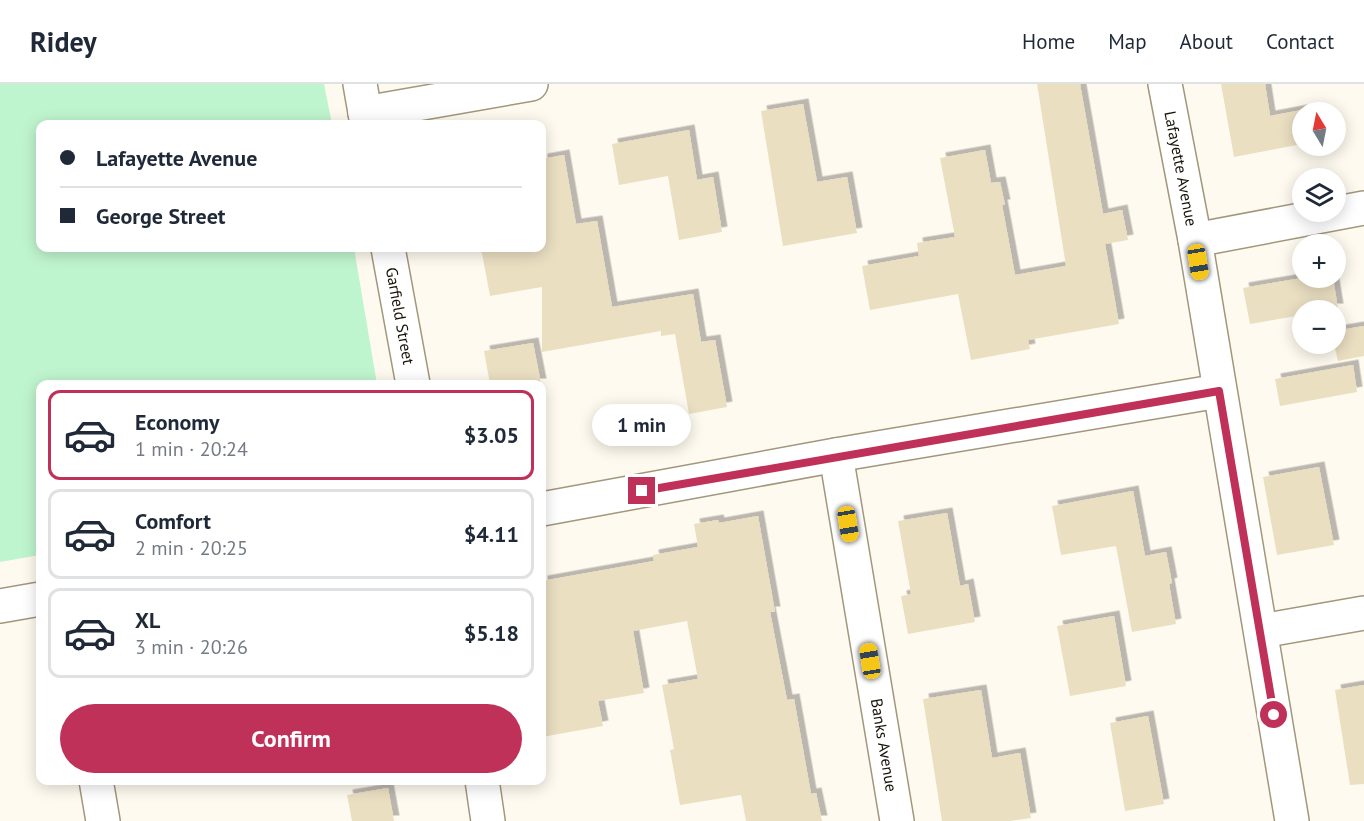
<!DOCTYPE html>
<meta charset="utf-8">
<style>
body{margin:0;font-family:"PT Sans",sans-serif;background:#f6f6f7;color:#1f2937;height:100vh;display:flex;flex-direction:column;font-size:22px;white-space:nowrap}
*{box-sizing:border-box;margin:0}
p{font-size:20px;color:#747a83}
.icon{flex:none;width:33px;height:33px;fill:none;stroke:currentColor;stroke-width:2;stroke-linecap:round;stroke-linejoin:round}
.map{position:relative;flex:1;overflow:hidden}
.drawer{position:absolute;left:36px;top:296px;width:510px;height:405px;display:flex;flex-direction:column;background:#fff;border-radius:12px;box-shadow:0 3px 15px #0003}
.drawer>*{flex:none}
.banner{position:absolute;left:36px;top:36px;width:510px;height:132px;border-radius:12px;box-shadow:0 3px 15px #0003;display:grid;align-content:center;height:132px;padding:0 24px;background:#fff}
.needle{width:39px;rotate:350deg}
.buttons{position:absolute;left:1292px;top:18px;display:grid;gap:12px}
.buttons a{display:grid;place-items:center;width:54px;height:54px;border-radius:50%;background:#fff;box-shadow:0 3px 15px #0003;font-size:30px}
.end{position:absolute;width:27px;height:27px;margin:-14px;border:8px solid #c0315a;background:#fff;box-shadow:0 0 0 3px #fff}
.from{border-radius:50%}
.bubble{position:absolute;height:42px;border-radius:21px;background:#fff;box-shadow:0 3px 15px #0003;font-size:20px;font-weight:800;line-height:42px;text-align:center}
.car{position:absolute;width:18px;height:36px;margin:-18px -9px;border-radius:8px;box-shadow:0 0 4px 2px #0007;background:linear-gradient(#f5c518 24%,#345 0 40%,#f5c518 0 76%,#345 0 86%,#f5c518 0)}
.banner b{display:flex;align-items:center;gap:21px;height:57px;font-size:22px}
.banner b+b{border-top:2px solid #e0e1e3}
.banner i{width:15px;height:15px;background:#1f2937}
ul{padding:10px 0 0;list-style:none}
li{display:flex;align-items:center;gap:18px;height:90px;margin:0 12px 9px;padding:0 12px;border:3px solid #e0e1e3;border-radius:12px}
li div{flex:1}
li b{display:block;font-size:22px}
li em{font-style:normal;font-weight:800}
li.active{border-color:#c0315a}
li>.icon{width:54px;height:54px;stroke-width:1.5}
.cta{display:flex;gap:12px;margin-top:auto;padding:12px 24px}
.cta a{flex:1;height:69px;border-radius:36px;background:#c0315a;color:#fff;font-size:24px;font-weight:800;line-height:69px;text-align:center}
header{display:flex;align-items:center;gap:36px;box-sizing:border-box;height:84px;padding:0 30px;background:#fff;border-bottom:2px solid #e0e1e3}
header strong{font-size:28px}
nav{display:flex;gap:33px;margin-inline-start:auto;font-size:21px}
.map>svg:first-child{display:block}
.green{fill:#bff5ce}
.building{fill:#ebdfc2;filter:url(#shadow)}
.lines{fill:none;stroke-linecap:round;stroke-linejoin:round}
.street-casing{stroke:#a2977c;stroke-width:36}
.secondary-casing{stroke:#a2977c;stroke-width:36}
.street{stroke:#fff;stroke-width:33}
.secondary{stroke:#fff;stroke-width:33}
.route{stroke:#c0315a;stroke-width:8}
.labels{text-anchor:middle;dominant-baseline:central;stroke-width:5;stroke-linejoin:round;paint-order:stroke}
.street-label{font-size:16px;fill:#171309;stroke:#fff}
</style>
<header>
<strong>Ridey</strong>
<nav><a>Home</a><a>Map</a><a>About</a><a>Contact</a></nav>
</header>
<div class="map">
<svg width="1364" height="737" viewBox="0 0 1364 737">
<defs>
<filter id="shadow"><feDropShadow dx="5.5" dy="-5.5" stdDeviation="0" flood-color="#0004"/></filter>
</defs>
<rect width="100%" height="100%" fill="#fffaef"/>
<path class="green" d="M 0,0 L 324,0 L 332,40 L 40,40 L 40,164 L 354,164 L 377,300 L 40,300 L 40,471 L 0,478 Z"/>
<g class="building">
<path d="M 1037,0 L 1080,0 L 1103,130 L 1122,126 L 1128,156 L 1105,160 L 1119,240 L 1028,256 L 1030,265 L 971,276 L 958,210 L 870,226 L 862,182 L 919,172 L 917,159 L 955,153 L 940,74 L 985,66 L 991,99 L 1000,98 L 1005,121 L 1002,121 L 1015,191 L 1066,182 Z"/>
<path d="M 1221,0 L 1265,0 L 1270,32 L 1302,26 L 1302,60 L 1234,73 Z"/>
<path d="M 803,20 L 817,98 L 847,93 L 857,149 L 783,162 L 761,27 Z"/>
<path d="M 689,46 L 697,96 L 713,93 L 722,148 L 679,156 L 668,92 L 619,101 L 612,60 Z"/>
<path d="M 564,71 L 576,140 L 597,137 L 612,223 L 693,210 L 701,258 L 715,256 L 727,323 L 689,330 L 675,250 L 661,252 L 661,247 L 542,268 L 542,203 L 490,212 L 481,164 L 542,164 L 542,75 Z"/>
<path d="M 1302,194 L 1333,194 L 1338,225 L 1302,226 L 1302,231 L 1250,240 L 1243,204 Z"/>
<path d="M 1364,242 L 1364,272 L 1338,277 L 1334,260 L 1335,247 Z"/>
<path d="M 533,259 L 541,300 L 490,300 L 484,267 Z"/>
<path d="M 1353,281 L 1357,308 L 1280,322 L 1275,295 Z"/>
<path d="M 1319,383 L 1334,461 L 1277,471 L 1263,393 Z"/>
<path d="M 1133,407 L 1145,472 L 1166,468 L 1172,499 L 1169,500 L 1176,540 L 1132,548 L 1116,462 L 1061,471 L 1052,422 Z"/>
<path d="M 947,429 L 960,502 L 968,500 L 975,538 L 908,550 L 901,512 L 911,510 L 898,437 Z"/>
<path d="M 758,432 L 775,528 L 770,528 L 787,616 L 794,615 L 811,710 L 816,709 L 822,737 L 746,737 L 741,711 L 680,721 L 670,666 L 674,665 L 662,601 L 698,595 L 687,537 L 633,547 L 644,609 L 598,617 L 603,642 L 542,653 L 542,497 L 654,477 L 653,471 L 698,463 L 694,440 L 718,436 L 719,439 Z"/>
<path d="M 1114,532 L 1126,602 L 1070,612 L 1057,542 Z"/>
<path d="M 1364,601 L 1364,700 L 1350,701 L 1335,606 Z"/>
<path d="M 981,606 L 992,674 L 1020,669 L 1031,734 L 1010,737 L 942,737 L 923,615 Z"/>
<path d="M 1148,632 L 1164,720 L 1125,727 L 1110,639 Z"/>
<path d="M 388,704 L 394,737 L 352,737 L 347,711 Z"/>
</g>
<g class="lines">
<defs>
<g id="street">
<path d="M 360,0 L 367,40"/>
<path d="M 365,29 L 531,0"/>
<path d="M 1195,156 L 1364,124"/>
<path id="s1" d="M 388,164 L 413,300"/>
<path id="s2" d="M 836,371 L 897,737"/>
<path d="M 542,425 L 836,371 L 1219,307"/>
<path d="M 0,522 L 40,515"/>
<path d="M 1261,547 L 1364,529"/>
<path d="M 96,696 L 103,737"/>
<path d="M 482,696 L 488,737"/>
</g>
<g id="secondary">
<path id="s3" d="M 1165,0 L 1195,156 L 1292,737"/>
</g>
</defs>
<use href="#street" class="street-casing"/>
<use href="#secondary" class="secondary-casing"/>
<use href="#street" class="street"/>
<use href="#secondary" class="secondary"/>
</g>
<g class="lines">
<path class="route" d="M 642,407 L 1219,307 L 1274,631"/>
</g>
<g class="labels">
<g class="street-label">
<text stroke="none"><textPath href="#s3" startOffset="86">Lafayette Avenue</textPath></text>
<text stroke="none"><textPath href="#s1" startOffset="69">Garfield Street</textPath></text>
<text stroke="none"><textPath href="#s2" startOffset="294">Banks Avenue</textPath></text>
</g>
</g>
</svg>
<div class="buttons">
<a><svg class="needle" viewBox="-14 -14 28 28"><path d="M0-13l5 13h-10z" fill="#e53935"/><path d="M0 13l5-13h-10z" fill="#747a83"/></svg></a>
<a><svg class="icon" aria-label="layers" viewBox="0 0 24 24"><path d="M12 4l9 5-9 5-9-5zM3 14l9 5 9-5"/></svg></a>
<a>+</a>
<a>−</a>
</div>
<i class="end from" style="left:1274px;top:631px"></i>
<i class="end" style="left:642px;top:407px"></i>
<div class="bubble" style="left:592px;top:320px;width:99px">1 min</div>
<i class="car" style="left:1198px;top:178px;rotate:171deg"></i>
<i class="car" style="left:848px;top:440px;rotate:171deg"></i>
<i class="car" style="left:870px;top:577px;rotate:351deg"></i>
<div class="banner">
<b><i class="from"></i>Lafayette Avenue</b>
<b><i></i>George Street</b>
</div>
<section class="drawer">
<ul>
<li class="active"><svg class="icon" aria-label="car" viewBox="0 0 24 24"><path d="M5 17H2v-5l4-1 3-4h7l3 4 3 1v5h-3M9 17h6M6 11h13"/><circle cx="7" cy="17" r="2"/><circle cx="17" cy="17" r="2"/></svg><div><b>Economy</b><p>1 min · 20:24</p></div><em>$3.05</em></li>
<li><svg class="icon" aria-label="car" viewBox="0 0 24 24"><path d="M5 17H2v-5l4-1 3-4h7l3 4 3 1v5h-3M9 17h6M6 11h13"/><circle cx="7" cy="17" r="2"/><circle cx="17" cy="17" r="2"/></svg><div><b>Comfort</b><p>2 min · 20:25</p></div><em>$4.11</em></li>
<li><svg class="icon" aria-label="car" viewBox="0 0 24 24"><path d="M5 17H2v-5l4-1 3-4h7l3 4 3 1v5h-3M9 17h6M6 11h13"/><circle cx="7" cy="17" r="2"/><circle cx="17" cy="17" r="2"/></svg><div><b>XL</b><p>3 min · 20:26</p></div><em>$5.18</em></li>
</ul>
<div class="cta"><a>Confirm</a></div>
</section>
</div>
